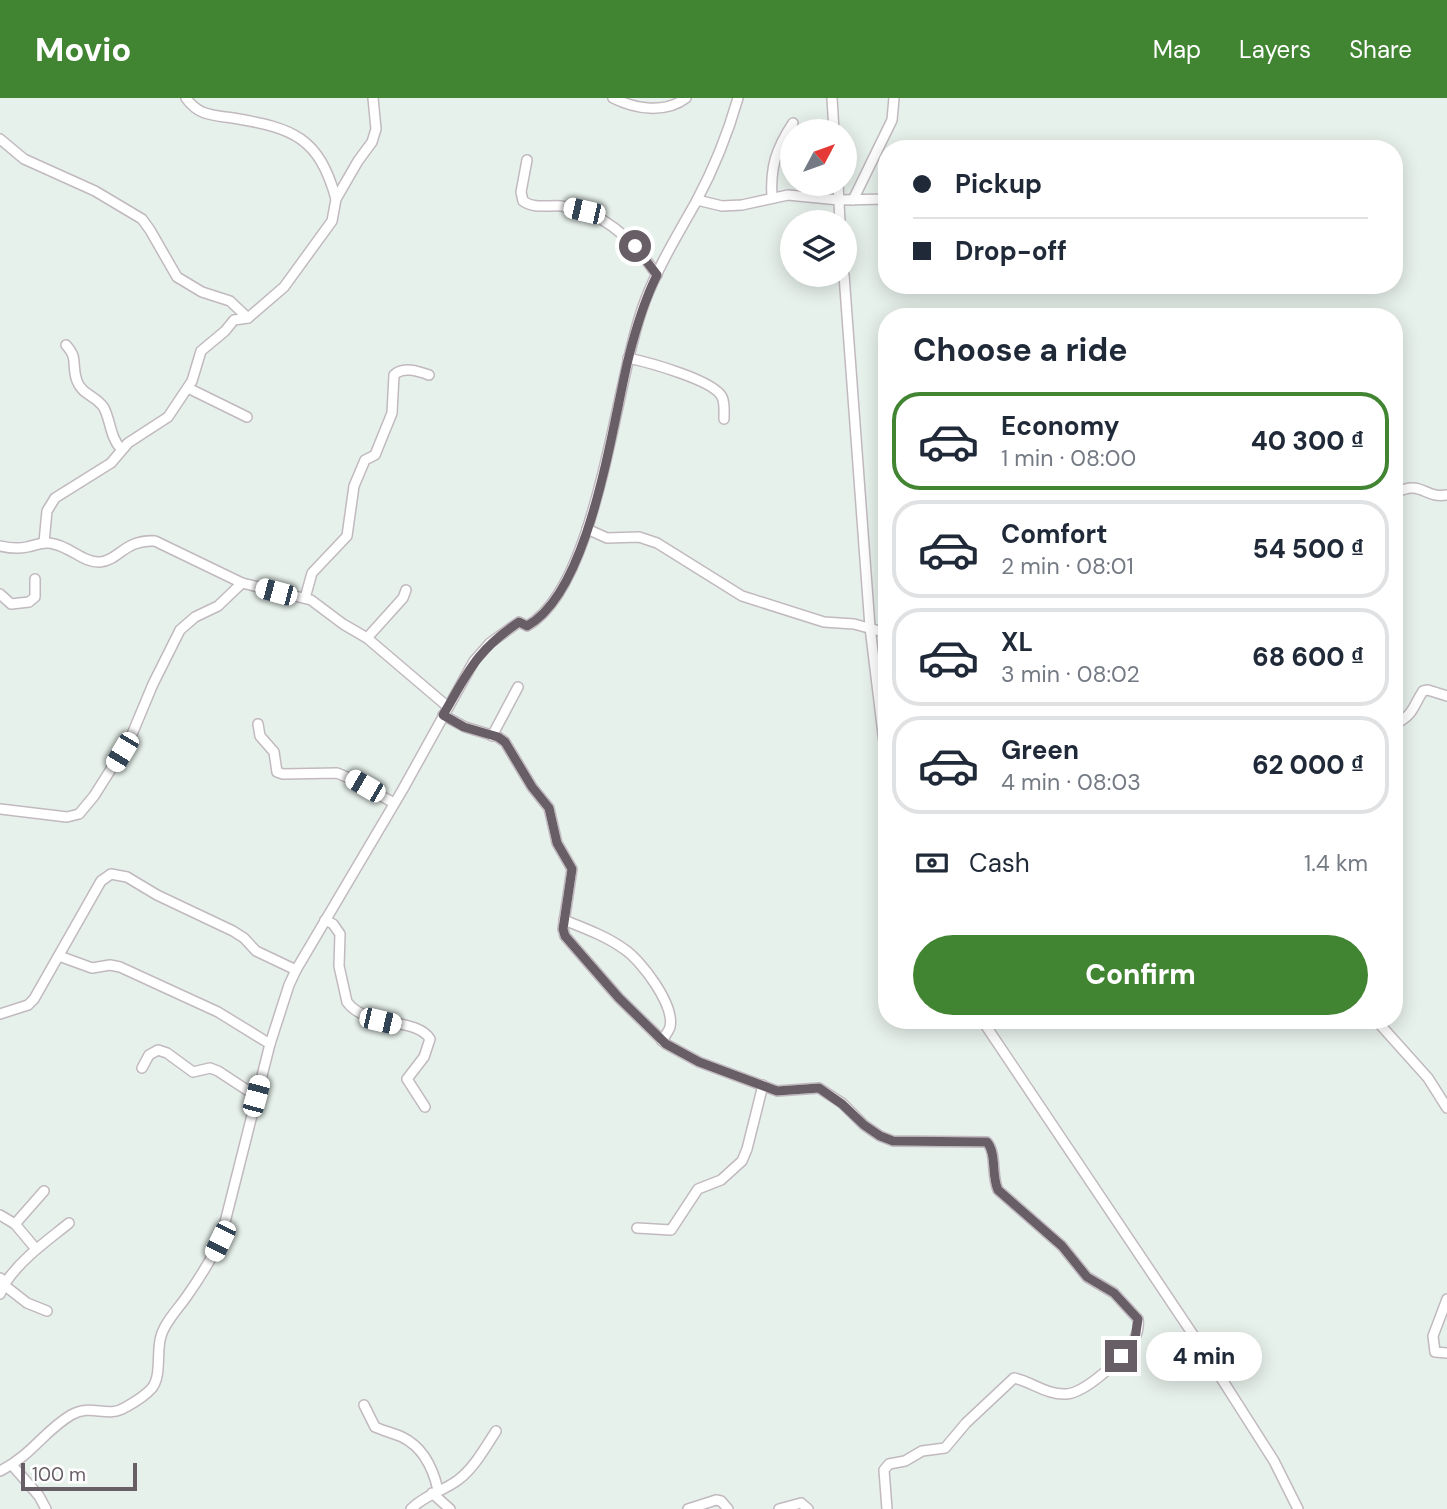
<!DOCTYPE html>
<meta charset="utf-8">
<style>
body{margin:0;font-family:"DM Sans",sans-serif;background:#f6f6f7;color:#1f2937;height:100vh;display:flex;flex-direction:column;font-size:26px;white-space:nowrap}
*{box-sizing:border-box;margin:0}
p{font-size:23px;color:#747a83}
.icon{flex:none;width:38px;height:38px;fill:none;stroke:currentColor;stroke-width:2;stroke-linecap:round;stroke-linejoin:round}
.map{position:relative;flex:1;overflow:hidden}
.panel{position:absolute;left:878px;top:210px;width:525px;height:721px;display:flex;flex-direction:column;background:#fff;border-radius:28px;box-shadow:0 4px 18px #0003}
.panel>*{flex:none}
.hud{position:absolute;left:878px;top:42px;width:525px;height:154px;border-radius:28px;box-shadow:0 4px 18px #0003;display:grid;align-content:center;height:154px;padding:0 35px;background:#fff}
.needle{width:46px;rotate:49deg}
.fabs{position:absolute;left:780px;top:21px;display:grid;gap:14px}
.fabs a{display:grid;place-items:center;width:77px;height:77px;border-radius:50%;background:#fff;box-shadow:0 4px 18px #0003;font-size:35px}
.scale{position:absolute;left:21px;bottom:18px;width:116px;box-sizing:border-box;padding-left:7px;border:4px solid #685e66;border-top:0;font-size:19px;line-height:24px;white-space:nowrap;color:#685e66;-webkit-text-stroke:5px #fff;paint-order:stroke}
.end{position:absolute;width:32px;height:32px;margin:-16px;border:9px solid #685e66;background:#fff;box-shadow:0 0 0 4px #fff}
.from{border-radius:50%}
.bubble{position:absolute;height:49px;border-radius:24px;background:#fff;box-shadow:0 4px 18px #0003;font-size:23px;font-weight:800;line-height:49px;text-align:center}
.car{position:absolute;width:21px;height:42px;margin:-21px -10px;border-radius:9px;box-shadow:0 0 5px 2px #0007;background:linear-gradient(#fff 24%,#345 0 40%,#fff 0 76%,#345 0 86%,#fff 0)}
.hud b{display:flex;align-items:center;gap:24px;height:66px;font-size:26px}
.hud b+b{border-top:2px solid #e0e1e3}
.hud i{width:18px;height:18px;background:#1f2937}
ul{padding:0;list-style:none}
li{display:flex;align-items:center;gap:21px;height:98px;margin:0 14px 10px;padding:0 21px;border:4px solid #e0e1e3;border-radius:28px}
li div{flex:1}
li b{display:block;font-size:26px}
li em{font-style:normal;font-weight:800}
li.active{border-color:#418432}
li>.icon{width:63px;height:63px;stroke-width:1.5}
h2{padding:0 35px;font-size:32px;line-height:84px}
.pay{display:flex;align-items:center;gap:18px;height:77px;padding:0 35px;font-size:26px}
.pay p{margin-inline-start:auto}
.action{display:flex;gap:14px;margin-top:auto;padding:14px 35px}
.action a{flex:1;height:80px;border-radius:42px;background:#418432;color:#fff;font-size:28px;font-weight:800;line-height:80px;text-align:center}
header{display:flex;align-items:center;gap:42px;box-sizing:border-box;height:98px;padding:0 35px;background:#418432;color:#fff}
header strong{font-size:33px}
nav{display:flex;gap:38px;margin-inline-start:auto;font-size:24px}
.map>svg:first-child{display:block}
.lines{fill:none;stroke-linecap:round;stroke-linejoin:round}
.street-casing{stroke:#c1b9bf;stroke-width:12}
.street{stroke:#fff;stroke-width:9}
.route{stroke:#685e66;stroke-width:9}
</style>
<header>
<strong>Movio</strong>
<nav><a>Map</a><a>Layers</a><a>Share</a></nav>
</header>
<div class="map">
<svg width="1447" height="1411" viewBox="0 0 1447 1411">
<rect width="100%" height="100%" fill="#e7f1eb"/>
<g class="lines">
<defs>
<g id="street">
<path d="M 186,0 C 199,18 212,17 233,20 C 293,30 319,39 336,101"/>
<path d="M 613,0 C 635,11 665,16 686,0"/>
<path d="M 832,0 L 834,33"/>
<path d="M 0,41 L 24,61 L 95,93 L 142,121 L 150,132 L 177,179 L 202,194 L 230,203 L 248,220"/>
<path d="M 527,62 L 521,94 L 523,103 C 534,111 548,107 561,108 C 603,112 634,143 657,177"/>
<path d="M 838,86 L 840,124"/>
<path d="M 772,100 C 770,69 776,51 793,25"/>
<path d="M 697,102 L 722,108 L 742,107 L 788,97 L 839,102 L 887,101"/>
<path d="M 853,102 L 892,22 L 894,0"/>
<path d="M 844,177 L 870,529 L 887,669"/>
<path d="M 66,247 C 79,261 71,267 77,283 C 82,297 97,298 104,310 C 111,324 110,339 121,351"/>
<path d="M 628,260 C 647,264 714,282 722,299 C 725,305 724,314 724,321"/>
<path d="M 188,290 L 247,319"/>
<path d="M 1395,395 C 1422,381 1424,401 1447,397"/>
<path d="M 587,431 L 607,440 L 639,439 L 657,445 L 742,498 L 824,524 L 854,526 L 887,535"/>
<path d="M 44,444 L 47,413 L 55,400 L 111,365 L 128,345 L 168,319 L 192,283 L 201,253 L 225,233 L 234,222 L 248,220 L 284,189 L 332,123 L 336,101 L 358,63 L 372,44 L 376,31 L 373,0"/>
<path d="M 0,448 C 9,450 18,451 27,449 C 37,447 44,443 54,446 C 70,449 84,465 100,464 C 118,463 125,441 155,443 L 242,485 L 311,502 L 343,526 L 367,540 L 448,609"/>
<path d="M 0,496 L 11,506 L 29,504 L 35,499 L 35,481"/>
<path d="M 305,500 L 312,475 L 347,438 L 354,388 L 365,362 L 375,357 L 392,315 L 394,277 C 403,268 418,273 429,277"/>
<path d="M 367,540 L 403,500 L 406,492"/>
<path d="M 443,617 L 465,629 L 498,639 L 505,644 L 532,689 L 549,710 L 557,745 L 572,771 L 563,831 L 565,838 L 619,900 L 666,946 L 699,964 L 777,993 L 819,990 L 842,1005 L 864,1027 L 880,1038 L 893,1043 L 987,1044 C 997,1056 991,1077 998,1092 L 1062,1148 L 1087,1179 L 1114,1195 L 1138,1221 C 1139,1228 1137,1236 1134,1242 C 1124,1259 1086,1295 1066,1296 C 1047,1297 1032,1284 1014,1280 L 966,1325 L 945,1350 L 922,1353 L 905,1363 L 889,1366 L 884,1372 L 887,1411"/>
<path d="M 258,626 L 260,638 L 274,654 L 277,674 L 283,676 L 337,675 L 349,680 L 394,705"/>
<path d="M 1395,626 C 1414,617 1413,608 1423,593 L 1428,592 L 1447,598"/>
<path d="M 492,638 L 518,589"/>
<path d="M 0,711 L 67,719 L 79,716 L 94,698 L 130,641 L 153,586 L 180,532 L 195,519 L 218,508 L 242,485"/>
<path d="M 325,822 L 333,826 L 340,836 L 339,868 L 347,904 C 366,930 417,919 430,941 L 424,959 L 407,981 L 425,1009"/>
<path d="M 564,822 C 584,830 606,838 624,851 C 641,862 675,907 670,929 C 669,933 664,939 662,943"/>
<path d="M 59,858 L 92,870 L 110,867 L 120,869 L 218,914 L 270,946"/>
<path d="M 0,916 L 28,907 L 34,901 L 101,783 L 111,776 L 127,779 L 157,797 L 233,833 L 244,840 L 256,853 L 296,872"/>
<path d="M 982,922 L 1202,1250 L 1274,1363 L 1298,1411"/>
<path d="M 1229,922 L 1265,922"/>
<path d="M 1376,922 L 1428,980 L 1447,1010"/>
<path d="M 142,970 L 149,957 L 158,952 L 167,955 L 193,974 L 210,970 L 218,973 L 256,998"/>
<path d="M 0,1117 L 15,1126 L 36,1151"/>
<path d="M 15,1126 L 44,1093"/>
<path d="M 637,1130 L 671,1132 L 698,1091 L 721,1082 L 742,1063 L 747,1051 L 763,987"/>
<path d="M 0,1180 L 6,1184 L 0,1196"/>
<path d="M 6,1184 C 22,1160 47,1143 69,1125"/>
<path d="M 4,1187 L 27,1205 L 47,1213"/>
<path d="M 1447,1201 L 1433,1238 L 1435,1254 L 1447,1255"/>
<path d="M 364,1307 L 375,1329 C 384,1333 393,1335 402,1339 C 423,1349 433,1370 438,1392"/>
<path d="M 12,1367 L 39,1398 L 46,1411"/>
<path d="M 0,1373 C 31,1358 44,1333 71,1317 C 92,1305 107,1321 126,1309 C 135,1304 145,1298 152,1290 C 162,1277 156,1254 161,1238 C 165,1224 178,1211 187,1198 C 199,1181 210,1163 220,1144 L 270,946 L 289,887 L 296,872 L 403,691 L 474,563 L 490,545 L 519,524 L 527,528 C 599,488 615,281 645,203 C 658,169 678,136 696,104 C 713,72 728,35 738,0"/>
<path d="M 432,1395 L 450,1411"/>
<path d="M 411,1411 C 426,1396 442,1394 458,1382 C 474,1370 485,1350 496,1333"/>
<path d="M 688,1411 L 716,1402 L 721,1403 L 728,1411"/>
<path d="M 779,1411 L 801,1405 L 808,1411"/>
</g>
</defs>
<use href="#street" class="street-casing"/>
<use href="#street" class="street"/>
</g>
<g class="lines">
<path class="route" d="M 635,148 L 657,177 C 644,203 636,230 629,258 C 612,326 591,493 527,528 L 519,524 C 475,554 469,573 443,617 L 464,629 L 498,639 L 505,644 L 532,689 L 549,710 L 557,745 L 572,771 L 563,831 L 565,838 L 619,900 L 666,946 L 699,964 L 777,993 L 819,990 L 842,1006 L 864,1027 L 880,1038 L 893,1043 L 987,1044 C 997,1056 991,1077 998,1092 L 1062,1148 L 1087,1179 L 1114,1195 L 1138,1221 L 1135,1241 L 1121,1258"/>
</g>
</svg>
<div class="fabs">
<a><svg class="needle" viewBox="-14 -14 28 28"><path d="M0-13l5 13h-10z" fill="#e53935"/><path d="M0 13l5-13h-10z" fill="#747a83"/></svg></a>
<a><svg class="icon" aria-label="layers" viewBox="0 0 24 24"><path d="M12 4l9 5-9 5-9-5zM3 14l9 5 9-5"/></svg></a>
</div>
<div class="scale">100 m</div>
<i class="end from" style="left:635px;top:148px"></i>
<i class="end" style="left:1121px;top:1258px"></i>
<div class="bubble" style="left:1146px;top:1234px;width:116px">4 min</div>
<i class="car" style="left:584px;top:113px;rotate:283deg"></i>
<i class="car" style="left:276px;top:494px;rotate:285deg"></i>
<i class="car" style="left:122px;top:654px;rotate:211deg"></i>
<i class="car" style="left:365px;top:688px;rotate:300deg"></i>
<i class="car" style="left:380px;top:923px;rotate:103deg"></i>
<i class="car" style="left:256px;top:998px;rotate:15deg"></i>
<i class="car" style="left:220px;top:1143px;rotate:206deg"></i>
<div class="hud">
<b><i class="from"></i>Pickup</b>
<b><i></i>Drop-off</b>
</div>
<section class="panel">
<h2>Choose a ride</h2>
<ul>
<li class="active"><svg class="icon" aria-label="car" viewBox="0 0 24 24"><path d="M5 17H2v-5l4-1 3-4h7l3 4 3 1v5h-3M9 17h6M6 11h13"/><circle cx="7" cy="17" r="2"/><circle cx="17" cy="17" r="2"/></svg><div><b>Economy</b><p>1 min · 08:00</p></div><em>40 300 ₫</em></li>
<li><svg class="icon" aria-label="car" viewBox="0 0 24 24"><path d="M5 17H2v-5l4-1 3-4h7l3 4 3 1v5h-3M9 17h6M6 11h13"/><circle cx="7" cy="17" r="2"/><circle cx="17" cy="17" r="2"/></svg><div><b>Comfort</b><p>2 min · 08:01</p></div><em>54 500 ₫</em></li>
<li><svg class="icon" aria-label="car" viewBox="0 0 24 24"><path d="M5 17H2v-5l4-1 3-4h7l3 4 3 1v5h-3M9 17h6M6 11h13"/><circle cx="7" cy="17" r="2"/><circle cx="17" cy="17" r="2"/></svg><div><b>XL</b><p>3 min · 08:02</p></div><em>68 600 ₫</em></li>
<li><svg class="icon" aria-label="car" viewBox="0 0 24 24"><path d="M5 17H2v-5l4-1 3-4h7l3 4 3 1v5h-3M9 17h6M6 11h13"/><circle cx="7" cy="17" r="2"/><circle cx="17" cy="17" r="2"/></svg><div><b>Green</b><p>4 min · 08:03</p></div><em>62 000 ₫</em></li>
</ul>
<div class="pay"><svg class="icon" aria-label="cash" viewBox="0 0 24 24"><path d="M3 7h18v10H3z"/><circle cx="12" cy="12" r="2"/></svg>Cash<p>1.4 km</p></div>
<div class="action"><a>Confirm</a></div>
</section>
</div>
